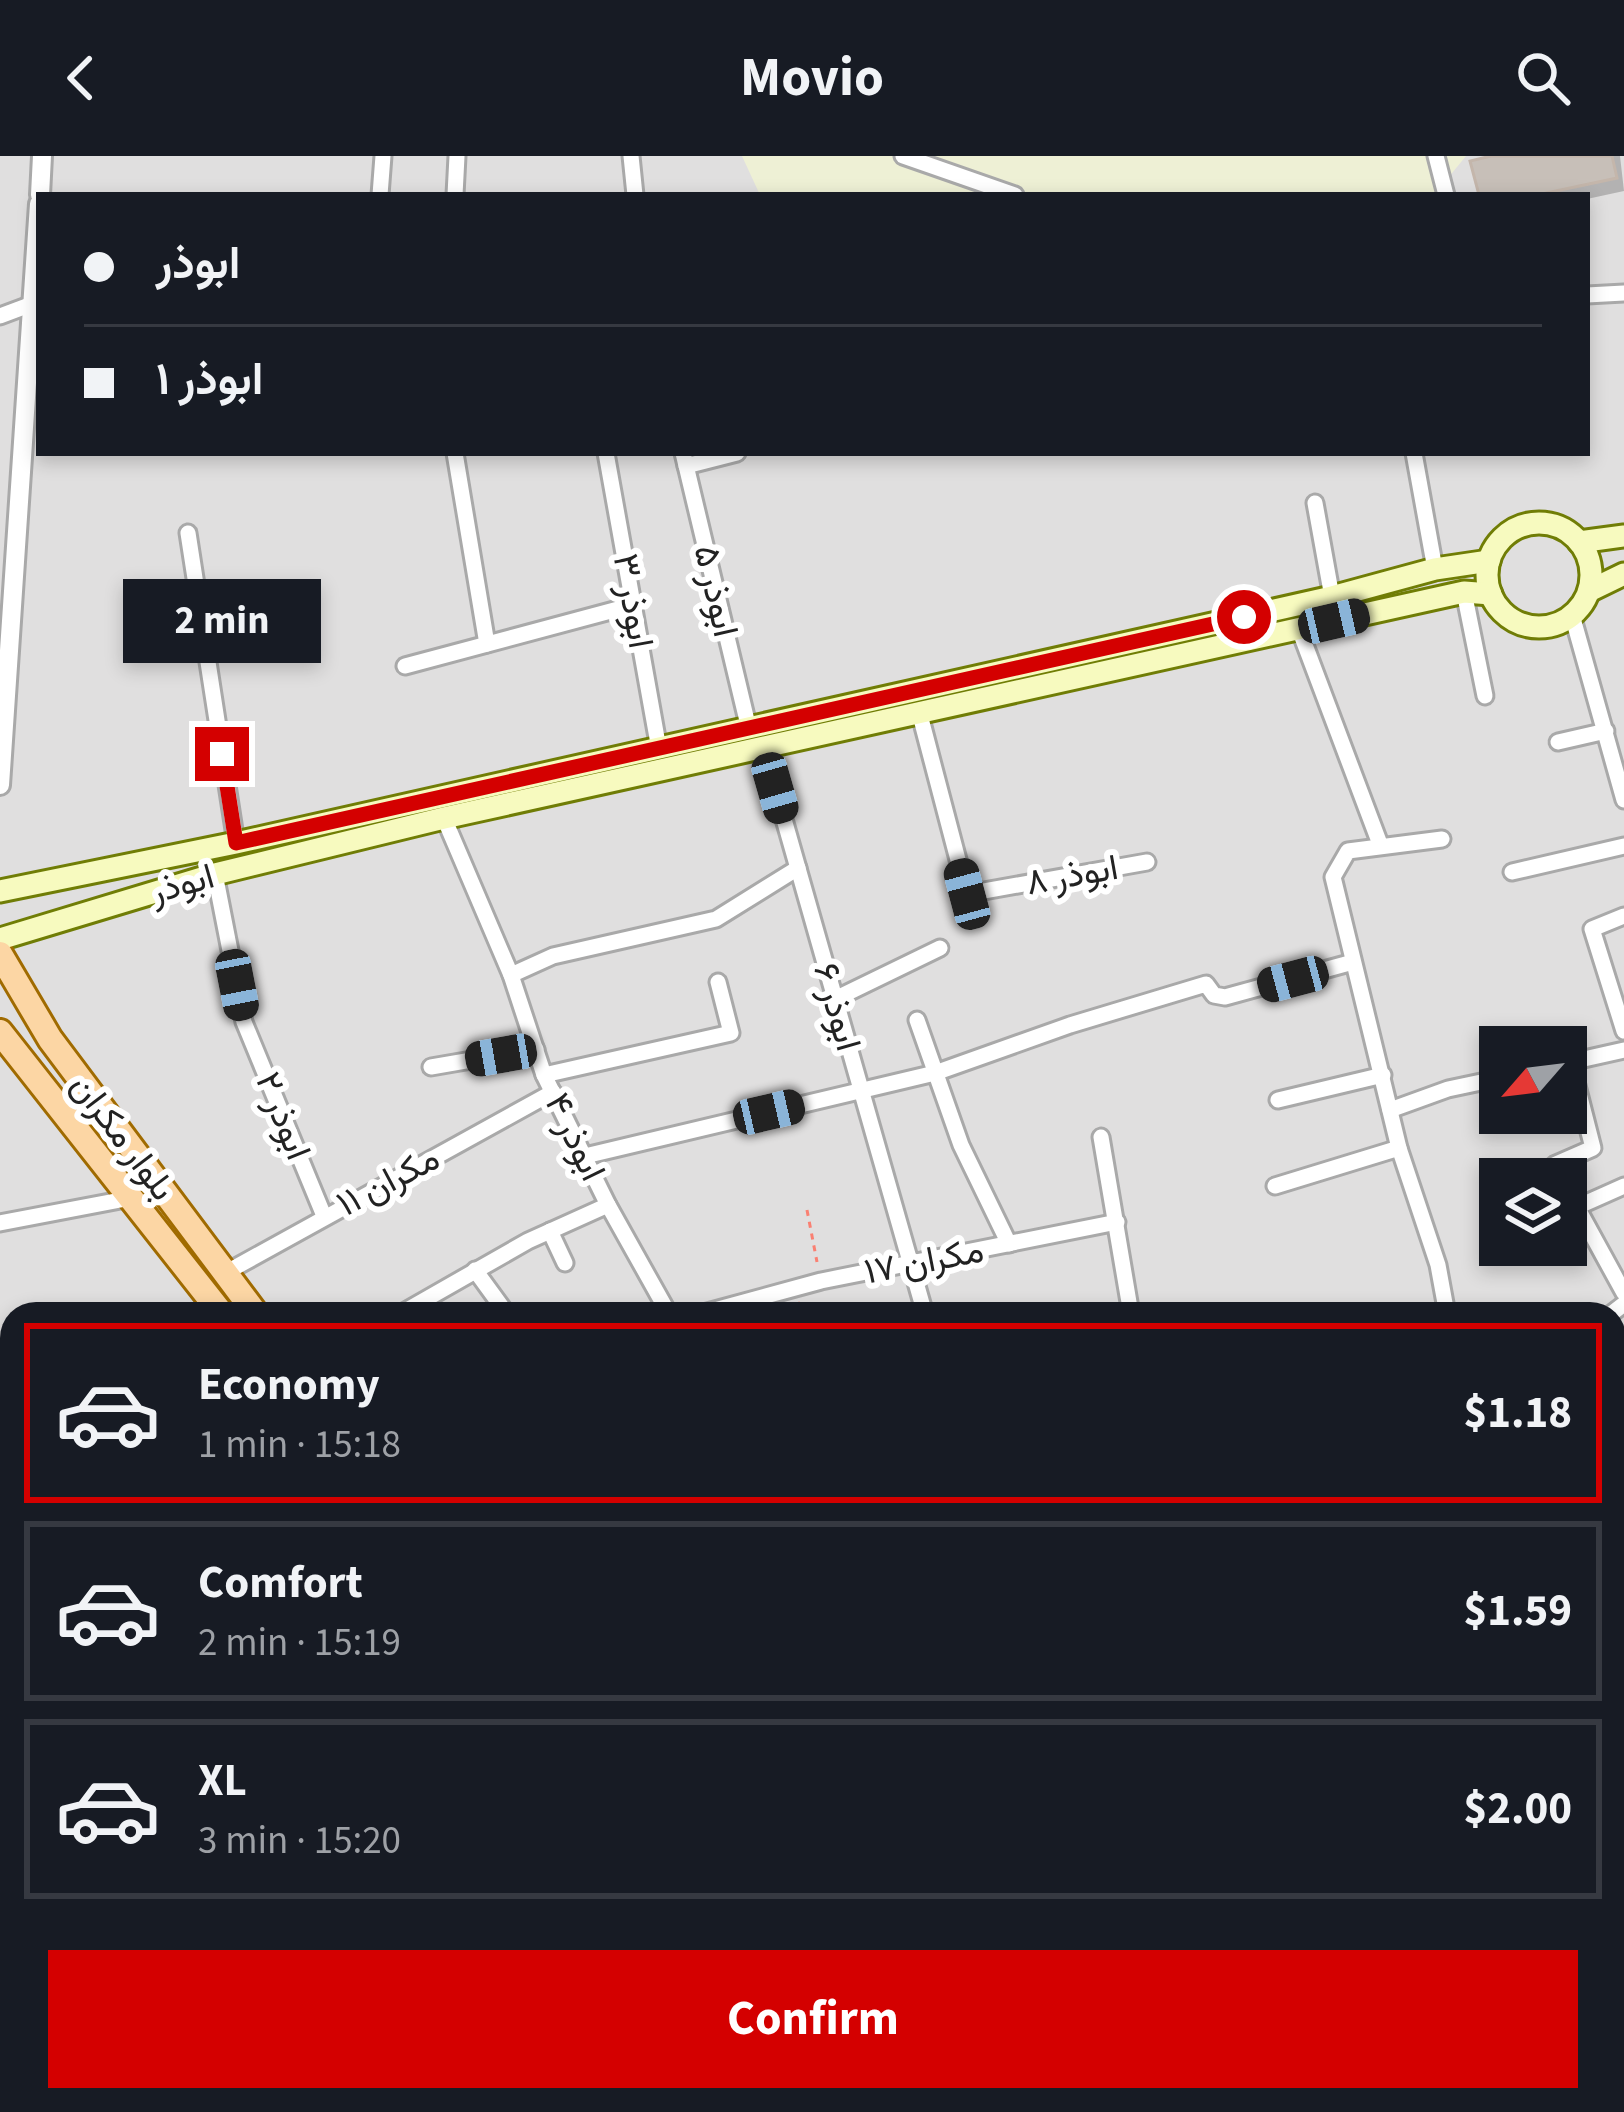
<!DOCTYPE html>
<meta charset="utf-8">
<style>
body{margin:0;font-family:"Source Sans 3",Vazirmatn,sans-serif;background:#242831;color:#f1f3f6;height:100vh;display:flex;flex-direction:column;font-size:45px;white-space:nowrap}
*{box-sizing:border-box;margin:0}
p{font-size:39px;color:#9ea1a6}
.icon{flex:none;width:66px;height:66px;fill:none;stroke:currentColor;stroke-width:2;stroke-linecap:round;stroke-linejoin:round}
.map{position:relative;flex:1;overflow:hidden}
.side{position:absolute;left:0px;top:1146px;width:1626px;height:810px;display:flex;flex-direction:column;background:#171b24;border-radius:36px 36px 0 0;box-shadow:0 6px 18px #0003}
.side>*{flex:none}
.hud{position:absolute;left:36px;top:36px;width:1554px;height:264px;border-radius:0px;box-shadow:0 6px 18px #0003;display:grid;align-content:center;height:264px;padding:0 48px;background:#171b24}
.needle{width:78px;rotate:242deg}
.buttons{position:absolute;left:1479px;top:870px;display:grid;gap:24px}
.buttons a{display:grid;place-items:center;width:108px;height:108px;border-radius:0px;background:#171b24;box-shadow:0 6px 18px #0003;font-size:60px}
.end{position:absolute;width:54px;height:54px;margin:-27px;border:15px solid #d40000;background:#fff;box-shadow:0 0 0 6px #fff}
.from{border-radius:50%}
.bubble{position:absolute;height:84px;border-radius:0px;background:#171b24;box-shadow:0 6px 18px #0003;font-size:39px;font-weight:700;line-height:84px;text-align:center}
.car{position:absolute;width:36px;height:72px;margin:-36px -18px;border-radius:15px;box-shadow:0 0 9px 3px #0007;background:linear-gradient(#222 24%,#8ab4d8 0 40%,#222 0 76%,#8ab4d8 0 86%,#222 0)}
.hud b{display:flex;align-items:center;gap:42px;height:114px;font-size:45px}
.hud b+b{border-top:3px solid #363941}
.hud i{width:30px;height:30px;background:#f1f3f6}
ul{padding:21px 0 0;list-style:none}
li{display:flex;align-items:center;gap:36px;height:180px;margin:0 24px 18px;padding:0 24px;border:6px solid #363941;border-radius:0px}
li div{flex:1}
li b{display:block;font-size:45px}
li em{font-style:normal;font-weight:700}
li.on{border-color:#d40000}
li>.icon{width:108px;height:108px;stroke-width:1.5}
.primary-button{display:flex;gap:24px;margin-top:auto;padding:24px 48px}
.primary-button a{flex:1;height:138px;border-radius:0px;background:#d40000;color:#fff;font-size:48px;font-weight:700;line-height:138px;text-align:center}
header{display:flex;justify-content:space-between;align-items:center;height:156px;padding:0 48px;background:#171b24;font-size:54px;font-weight:700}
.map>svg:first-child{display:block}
.residential{fill:#e0dfdf;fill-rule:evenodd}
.farmland{fill:#eef0d5}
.shadow{fill:#0003}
.building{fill:#c7bfb8;stroke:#c4b6ab;stroke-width:3}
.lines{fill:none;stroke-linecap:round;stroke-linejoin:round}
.minor-casing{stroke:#a9a9a9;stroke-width:21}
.tertiary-casing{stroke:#a9a9a9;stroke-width:24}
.secondary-casing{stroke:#707d05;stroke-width:27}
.primary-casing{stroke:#a06b00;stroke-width:30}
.path{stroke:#fa8072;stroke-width:3;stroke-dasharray:6 6;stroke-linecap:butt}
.minor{stroke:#fff;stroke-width:15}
.tertiary{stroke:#fff;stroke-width:18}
.secondary{stroke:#f7fabf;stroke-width:21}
.primary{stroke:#fcd6a4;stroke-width:24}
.route{stroke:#d40000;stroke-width:15}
.labels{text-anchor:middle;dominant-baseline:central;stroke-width:12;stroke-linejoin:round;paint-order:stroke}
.street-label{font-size:36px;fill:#222;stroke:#fff}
</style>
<header><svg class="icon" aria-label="back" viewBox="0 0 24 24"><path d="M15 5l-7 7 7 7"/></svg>Movio<svg class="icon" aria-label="search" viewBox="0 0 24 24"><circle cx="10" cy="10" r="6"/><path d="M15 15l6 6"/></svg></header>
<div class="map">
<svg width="1624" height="1956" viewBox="0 0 1624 1956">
<rect width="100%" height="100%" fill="#f2efe9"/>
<path class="residential" d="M 0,0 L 1624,0 L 1624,1956 L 0,1956 ZM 39,39 L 1587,39 L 1587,297 L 39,297 ZM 1500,891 L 1566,891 L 1566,957 L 1500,957 ZM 1500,1023 L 1566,1023 L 1566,1089 L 1500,1089 ZM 12,1158 L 1614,1158 L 1614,1944 L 12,1944 Z"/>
<path class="farmland" d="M 742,0 L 1466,0 L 1434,39 L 760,39 Z"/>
<path class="shadow" d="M 1504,0 L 1620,0 L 1624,35 L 1587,43 L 1587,39 L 1482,39 Z"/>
<path class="building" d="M 1491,0 L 1612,0 L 1617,22 L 1537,39 L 1479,39 L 1470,5 Z"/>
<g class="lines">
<defs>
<g id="minor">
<path d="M 631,0 L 635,39"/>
<path d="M 903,0 L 1015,39"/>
<path d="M 1436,0 L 1446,39"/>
<path d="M 380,39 L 383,0"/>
<path d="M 455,39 L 457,0"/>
<path d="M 1587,139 L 1624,137"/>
<path d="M 0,160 L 32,148"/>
<path d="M 455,297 L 487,488"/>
<path d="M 606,297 L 659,593"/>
<path d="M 683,297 L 749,573"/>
<path d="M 1414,297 L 1435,413"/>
<path d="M 686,310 L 737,297"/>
<path d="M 1315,347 L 1332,441"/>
<path d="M 188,377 L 236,687"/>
<path d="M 1464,436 L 1485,540"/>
<path d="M 1572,459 L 1624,644"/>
<path d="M 1299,473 L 1380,688"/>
<path d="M 405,510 L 633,449"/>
<path d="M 920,559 L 967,738 L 1147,706"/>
<path d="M 1558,586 L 1606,575"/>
<path d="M 764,593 L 925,1158"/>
<path d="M 444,662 L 511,819 L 544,919 L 608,1049 L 669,1158"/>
<path d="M 1442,683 L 1348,695 L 1333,721 L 1399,992 L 1438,1109 L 1447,1158"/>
<path d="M 1512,716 L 1624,690"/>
<path d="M 215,718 L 244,866 L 324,1060"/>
<path d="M 1624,760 L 1592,773 L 1624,875"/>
<path d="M 511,819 L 553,800 L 716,763 L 798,712"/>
<path d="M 835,843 L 940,792"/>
<path d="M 917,864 L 961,989 L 1009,1088"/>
<path d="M 1566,907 L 1624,894"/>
<path d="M 431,911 L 536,893"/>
<path d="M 544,919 L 731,877 L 718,826"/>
<path d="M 1278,944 L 1383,919"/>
<path d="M 1390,954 L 1448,933 L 1500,922"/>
<path d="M 1101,981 L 1131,1158"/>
<path d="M 585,1000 L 935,917 L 1070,869 L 1206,828 L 1214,839 L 1225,841 L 1353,806"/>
<path d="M 1562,1023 L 1554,1009 L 1593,992 L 1571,906"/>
<path d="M 1275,1030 L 1399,992"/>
<path d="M 1566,1031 L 1624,1137"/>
<path d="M 1577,1051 L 1624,1030"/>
<path d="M 0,1067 L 131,1042"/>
<path d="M 550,1075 L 565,1107"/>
<path d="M 475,1114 L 507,1158"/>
<path d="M 225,1117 L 553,936"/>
<path d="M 400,1158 L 528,1085 L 608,1049"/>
<path d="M 700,1158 L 821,1125 L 1117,1066"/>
<path d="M 1611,1158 L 1624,1148"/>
<path d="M 0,1320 L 12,1314"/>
<path d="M 1614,1344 L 1624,1367"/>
<path d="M 0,1457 L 12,1451"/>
<path d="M 1614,1572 L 1624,1583"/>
<path d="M 0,1694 L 12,1692"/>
<path d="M 184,1944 L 188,1956"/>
<path d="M 325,1944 L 328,1956"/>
<path d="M 448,1944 L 451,1956"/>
<path d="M 504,1944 L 508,1956"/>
<path d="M 1390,1944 L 1398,1956"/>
<path d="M 84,1956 L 110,1944"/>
<path d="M 986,1956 L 1013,1944"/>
</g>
<g id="tertiary">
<path d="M 40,39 L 42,0"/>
<path d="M 0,629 L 39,48"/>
<path d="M 1614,1884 L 1624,1878"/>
<path d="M 1507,1956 L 1523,1944"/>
</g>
<g id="secondary">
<circle cx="1539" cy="419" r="52"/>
<path d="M 1579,386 L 1624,380"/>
<path d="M 1589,435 L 1624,418"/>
<path d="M 0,735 L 236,687 L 1332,441 L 1435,413 L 1489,405"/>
<path d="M 0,783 L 215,718 L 444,662 L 1464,436 L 1491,438"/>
</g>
<g id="primary">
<path d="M 0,798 L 50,883 L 256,1158"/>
<path d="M 0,876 L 222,1158"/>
<path d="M 854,1944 L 864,1956"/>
<path d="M 893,1944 L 903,1956"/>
</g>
</defs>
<use href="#minor" class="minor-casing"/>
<use href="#tertiary" class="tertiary-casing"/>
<use href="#secondary" class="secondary-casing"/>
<use href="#primary" class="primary-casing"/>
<g class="path">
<path d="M 807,1054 L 817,1106"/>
<path d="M 798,1146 L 802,1158"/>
<path d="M 1616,1707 L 1624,1706"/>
</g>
<use href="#minor" class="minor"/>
<use href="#tertiary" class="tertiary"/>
<use href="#secondary" class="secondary"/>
<use href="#primary" class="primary"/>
</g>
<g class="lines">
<path class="route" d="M 222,598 L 236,687 L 1244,461"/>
</g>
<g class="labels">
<g class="street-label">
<text transform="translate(716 435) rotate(77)">ابوذر ۵</text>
<text transform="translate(633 445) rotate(80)">ابوذر ۳</text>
<text transform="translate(1072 719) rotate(-10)">ابوذر ۸</text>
<text transform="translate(182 728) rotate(-16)">ابوذر</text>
<text transform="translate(837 851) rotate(74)">ابوذر ۶</text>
<text transform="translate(283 960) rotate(68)">ابوذر ۲</text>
<text transform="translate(123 981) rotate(53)">بلوار مکران</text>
<text transform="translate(575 981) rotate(64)">ابوذر ۴</text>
<text transform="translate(388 1025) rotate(-28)">مکران ۱۱</text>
<text transform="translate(924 1105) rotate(-11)">مکران ۱۷</text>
</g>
</g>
</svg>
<div class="buttons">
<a><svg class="needle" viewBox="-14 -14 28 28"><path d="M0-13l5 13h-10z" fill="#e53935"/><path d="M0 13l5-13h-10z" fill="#9ea1a6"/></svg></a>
<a><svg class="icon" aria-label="layers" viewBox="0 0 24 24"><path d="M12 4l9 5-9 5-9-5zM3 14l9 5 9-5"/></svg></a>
</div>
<i class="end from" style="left:1244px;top:461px"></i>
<i class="end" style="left:222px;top:598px"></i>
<div class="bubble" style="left:123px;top:423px;width:198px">2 min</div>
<i class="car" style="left:1334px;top:465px;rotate:77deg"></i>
<i class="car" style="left:775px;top:632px;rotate:164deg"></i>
<i class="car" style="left:967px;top:738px;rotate:345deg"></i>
<i class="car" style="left:1293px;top:823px;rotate:255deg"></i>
<i class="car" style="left:237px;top:829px;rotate:169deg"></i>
<i class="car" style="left:501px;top:899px;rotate:260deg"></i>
<i class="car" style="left:769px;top:956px;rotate:77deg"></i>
<div class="hud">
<b><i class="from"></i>ابوذر</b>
<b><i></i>ابوذر ۱</b>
</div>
<section class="side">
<ul>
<li class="on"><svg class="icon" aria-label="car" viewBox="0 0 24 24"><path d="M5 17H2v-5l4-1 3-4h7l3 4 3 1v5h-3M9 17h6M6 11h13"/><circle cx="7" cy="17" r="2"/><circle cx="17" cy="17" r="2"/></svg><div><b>Economy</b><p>1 min · 15:18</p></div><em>$1.18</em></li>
<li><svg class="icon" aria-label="car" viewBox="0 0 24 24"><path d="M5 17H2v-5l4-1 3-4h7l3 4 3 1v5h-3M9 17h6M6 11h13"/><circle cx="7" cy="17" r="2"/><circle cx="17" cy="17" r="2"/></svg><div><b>Comfort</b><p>2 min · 15:19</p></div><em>$1.59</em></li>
<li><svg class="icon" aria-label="car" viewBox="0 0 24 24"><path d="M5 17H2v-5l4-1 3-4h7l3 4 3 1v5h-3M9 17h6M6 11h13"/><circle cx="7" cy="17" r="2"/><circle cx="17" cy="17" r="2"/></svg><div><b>XL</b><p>3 min · 15:20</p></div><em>$2.00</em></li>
</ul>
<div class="primary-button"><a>Confirm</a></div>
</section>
</div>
